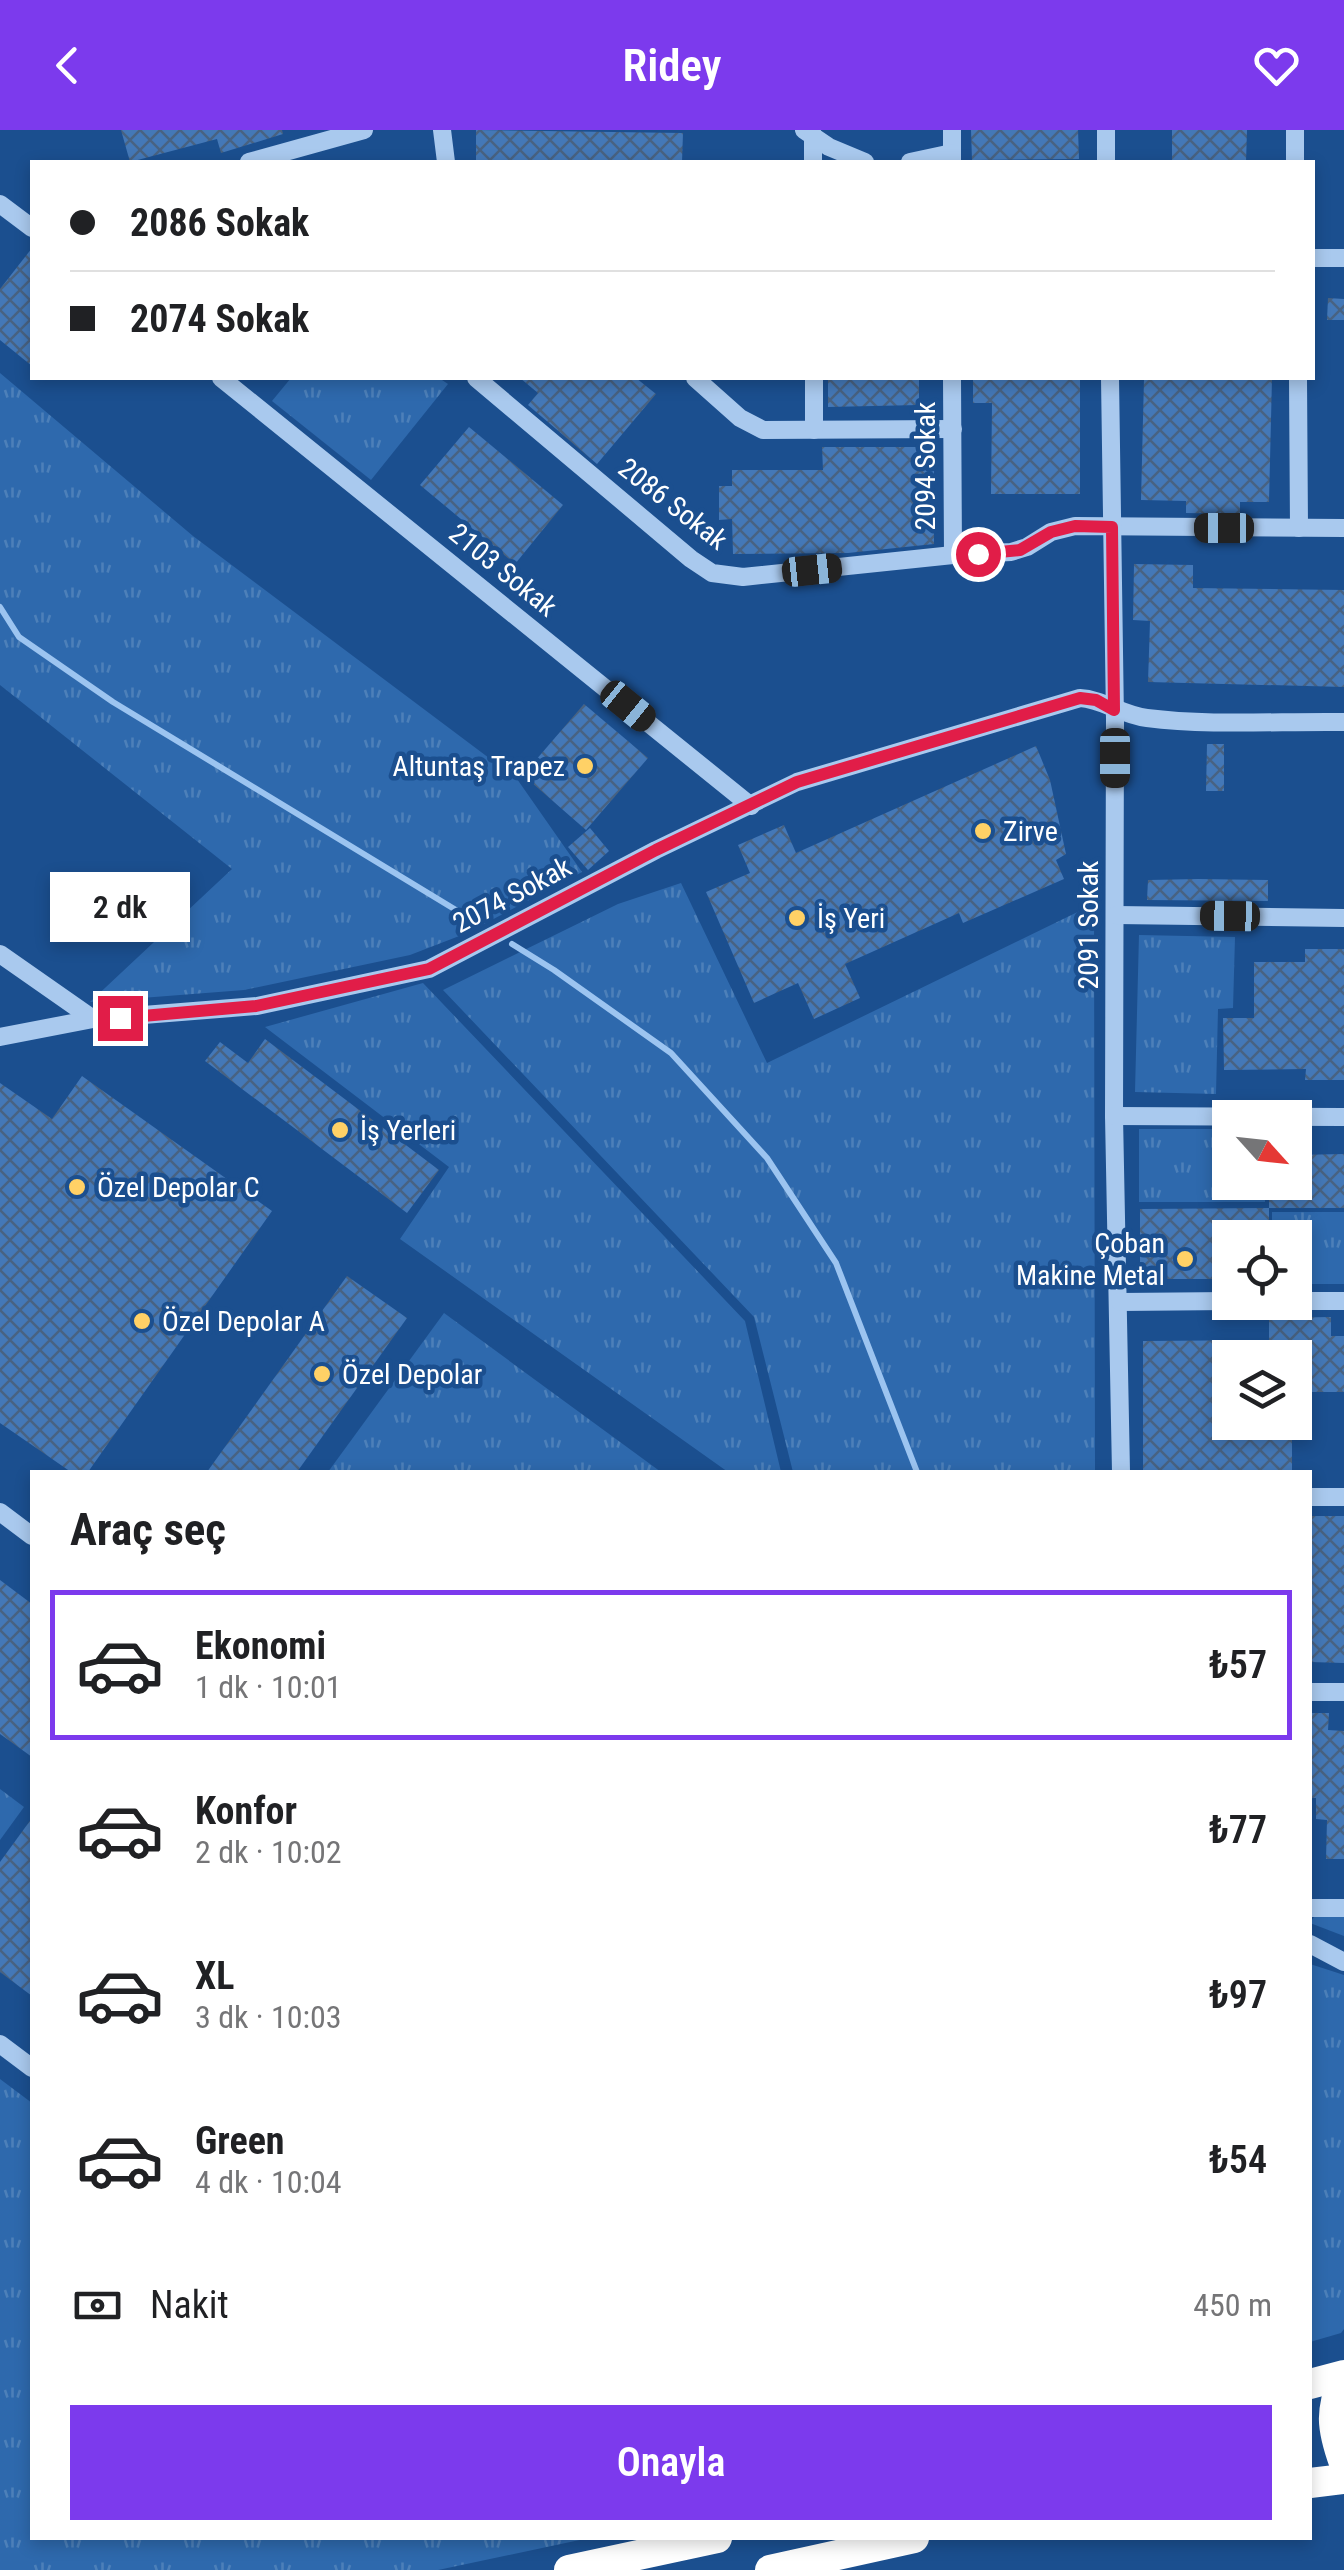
<!DOCTYPE html>
<html lang="tr">
<meta charset="utf-8">
<style>
body{margin:0;font-family:"Roboto Condensed",sans-serif;background:#f2f2f2;color:#202124;height:100vh;display:flex;flex-direction:column;font-size:38px;white-space:nowrap}
*{box-sizing:border-box;margin:0}
p{font-size:32px;color:#757577}
.icon{flex:none;width:55px;height:55px;fill:none;stroke:currentColor;stroke-width:2;stroke-linecap:round;stroke-linejoin:round}
.map{position:relative;flex:1;overflow:hidden}
.drawer{position:absolute;left:30px;top:1340px;width:1282px;height:1070px;display:flex;flex-direction:column;background:#fff;border-radius:0px;box-shadow:0 5px 15px #0003}
.drawer>*{flex:none}
.top-card{position:absolute;left:30px;top:30px;width:1285px;height:220px;border-radius:0px;box-shadow:0 5px 15px #0003;display:grid;align-content:center;height:220px;padding:0 40px;background:#fff}
.needle{width:65px;rotate:117deg}
.tools{position:absolute;left:1212px;top:970px;display:grid;gap:20px}
.tools a{display:grid;place-items:center;width:100px;height:100px;border-radius:0px;background:#fff;box-shadow:0 5px 15px #0003;font-size:50px}
.end{position:absolute;width:45px;height:45px;margin:-22px;border:12px solid #e11d48;background:#fff;box-shadow:0 0 0 5px #fff}
.from{border-radius:50%}
.bubble{position:absolute;height:70px;border-radius:0px;background:#fff;box-shadow:0 5px 15px #0003;font-size:32px;font-weight:600;line-height:70px;text-align:center}
.car{position:absolute;width:30px;height:60px;margin:-30px -15px;border-radius:12px;box-shadow:0 0 8px 2px #0007;background:linear-gradient(#222 24%,#8ab4d8 0 40%,#222 0 76%,#8ab4d8 0 86%,#222 0)}
.top-card b{display:flex;align-items:center;gap:35px;height:95px;font-size:38px}
.top-card b+b{border-top:2px solid #e0e0e0}
.top-card i{width:25px;height:25px;background:#202124}
ul{padding:0;list-style:none}
li{display:flex;align-items:center;gap:30px;height:150px;margin:0 20px 15px;padding:0 20px;border:5px solid transparent;border-radius:0px}
li div{flex:1}
li b{display:block;font-size:38px}
li em{font-style:normal;font-weight:600}
li.current{border-color:#7c3aed}
li>.icon{width:90px;height:90px;stroke-width:1.5}
h2{padding:0 40px;font-size:45px;line-height:120px}
.pay{display:flex;align-items:center;gap:25px;height:110px;padding:0 40px;font-size:38px}
.pay p{margin-inline-start:auto}
.primary-button{display:flex;gap:20px;margin-top:auto;padding:20px 40px}
.primary-button a{flex:1;height:115px;border-radius:0px;background:#7c3aed;color:#fff;font-size:40px;font-weight:600;line-height:115px;text-align:center}
header{display:flex;justify-content:space-between;align-items:center;height:130px;padding:0 40px;background:#7c3aed;color:#fff;font-size:45px;font-weight:600}
.map>svg:first-child{display:block}
.grass{fill:url(#grass-tufts)}
.lines{fill:none;stroke-linecap:round;stroke-linejoin:round}
.stream{stroke:#9cc4f0;stroke-width:6}
.building{fill:url(#building-cross-hatch)}
.minor{stroke:#a9c9ee;stroke-width:18}
.highway{stroke:#fff;stroke-width:30}
.route{stroke:#e11d48;stroke-width:12}
.poi-dot{fill:#ffd166;stroke:#1b4f8f;stroke-width:4}
.labels{text-anchor:middle;dominant-baseline:central;stroke-width:9;stroke-linejoin:round;paint-order:stroke}
.street-label{font-size:28px;fill:#fff;stroke:#1b4f8f}
.poi-label{font-size:28px;fill:#fff;stroke:#1b4f8f;text-anchor:start}
</style>
<header><svg class="icon" aria-label="back" viewBox="0 0 24 24"><path d="M15 5l-7 7 7 7"/></svg>Ridey<svg class="icon" aria-label="heart" viewBox="0 0 24 24"><path d="M12 20l-8-8c-3-5 5-10 8-4 3-6 11-1 8 4z"/></svg></header>
<div class="map">
<svg width="1344" height="2440" viewBox="0 0 1344 2440">
<defs>
<pattern id="grass-tufts" width="24" height="20" patternUnits="userSpaceOnUse" patternTransform="scale(2.5)"><rect width="24" height="20" fill="#2e69ad"/><path d="M3 7l-1-3M5 7V3M7 7l1-3M15 17l-1-3M17 17v-4M19 17l1-3" fill="none" stroke="#4d80b9"/></pattern>
<pattern id="building-cross-hatch" width="8" height="8" patternUnits="userSpaceOnUse" patternTransform="scale(2.5)"><rect width="8" height="8" fill="#4478b7"/><path d="M0 0l8 8M0 8l8-8" fill="none" stroke="#486282"/></pattern>
</defs>
<rect width="100%" height="100%" fill="#1b4f8f"/>
<g class="grass">
<path d="M 0,243 L 193,406 L 517,649 L 582,742 L 467,803 L 410,825 L 244,860 L 90,872 L 232,739 L 0,555 Z"/>
<path d="M 291,248 L 439,248 L 448,254 L 371,350 L 272,271 Z"/>
<path d="M 681,753 L 767,933 L 1094,774 L 1095,1342 L 793,1342 L 754,1187 L 443,860 L 618,774 Z"/>
<path d="M 1139,805 L 1235,807 L 1233,878 L 1218,879 L 1216,964 L 1135,962 Z"/>
<path d="M 423,853 L 745,1191 L 781,1342 L 728,1342 L 400,1109 L 449,1037 L 265,897 Z"/>
<path d="M 1139,999 L 1230,999 L 1230,1052 L 1265,1053 L 1265,1072 L 1139,1072 Z"/>
<path d="M 1272,1082 L 1344,1082 L 1344,1154 L 1295,1154 L 1295,1108 L 1272,1107 Z"/>
<path d="M 444,1183 L 661,1342 L 328,1342 Z"/>
<path d="M 0,1659 L 24,1677 L 0,1710 Z"/>
<path d="M 1344,1786 L 1344,1806 L 1310,1793 L 1314,1787 Z"/>
<path d="M 1310,1834 L 1344,1845 L 1344,2199 L 1341,2203 L 1310,2212 Z"/>
<path d="M 0,1949 L 32,1973 L 32,2408 L 589,2408 L 438,2440 L 0,2440 Z"/>
</g>
<g class="lines">
<g class="stream">
<path d="M 0,477 L 19,507 L 113,572 L 479,794"/>
<path d="M 512,814 L 554,840 L 671,923 L 767,1028 L 836,1133 L 917,1342"/>
</g>
</g>
<g class="building">
<path d="M 121,0 L 282,0 L 283,4 L 221,23 L 217,9 L 130,32 Z"/>
<path d="M 476,0 L 683,3 L 682,32 L 476,32 Z"/>
<path d="M 971,0 L 1078,0 L 1079,29 L 972,30 Z"/>
<path d="M 1172,0 L 1247,0 L 1246,32 L 1172,32 Z"/>
<path d="M 32,118 L 32,236 L 0,210 L 0,159 Z"/>
<path d="M 1328,168 L 1344,169 L 1344,190 L 1327,190 Z"/>
<path d="M 520,248 L 636,248 L 656,264 L 597,334 L 528,275 L 538,263 Z"/>
<path d="M 828,248 L 919,248 L 919,275 L 828,277 Z"/>
<path d="M 973,248 L 1080,248 L 1080,364 L 991,364 L 992,273 L 973,273 Z"/>
<path d="M 1144,248 L 1272,248 L 1269,372 L 1240,372 L 1240,384 L 1186,383 L 1186,371 L 1141,370 Z"/>
<path d="M 469,297 L 563,375 L 515,434 L 420,355 Z"/>
<path d="M 822,317 L 934,317 L 934,414 L 848,423 L 733,424 L 732,389 L 719,390 L 719,356 L 732,356 L 732,340 L 823,340 Z"/>
<path d="M 1134,434 L 1193,435 L 1193,458 L 1344,460 L 1344,557 L 1148,552 L 1150,491 L 1133,490 Z"/>
<path d="M 584,574 L 648,628 L 586,700 L 523,645 Z"/>
<path d="M 1207,614 L 1224,614 L 1224,661 L 1206,661 Z"/>
<path d="M 1036,616 L 1050,650 L 1066,724 L 1056,730 L 1064,749 L 963,793 L 959,783 L 845,834 L 860,868 L 814,889 L 798,853 L 754,873 L 706,762 L 750,743 L 738,715 L 784,695 L 796,723 Z"/>
<path d="M 590,698 L 609,721 L 588,740 L 568,717 Z"/>
<path d="M 1198,749 L 1268,750 L 1268,771 L 1147,770 L 1148,750 Z"/>
<path d="M 1305,819 L 1344,819 L 1344,950 L 1305,950 L 1306,939 L 1224,940 L 1223,888 L 1254,888 L 1254,832 L 1305,832 Z"/>
<path d="M 265,909 L 439,1040 L 407,1083 L 205,931 L 220,912 L 248,933 Z"/>
<path d="M 82,946 L 272,1081 L 88,1342 L 71,1342 L 0,1293 L 0,953 L 52,989 Z"/>
<path d="M 1344,1024 L 1344,1078 L 1269,1078 L 1269,1052 L 1295,1052 L 1295,1025 Z"/>
<path d="M 1269,1078 L 1269,1108 L 1230,1108 L 1230,1149 L 1140,1149 L 1140,1079 Z"/>
<path d="M 347,1146 L 407,1188 L 297,1342 L 207,1342 Z"/>
<path d="M 1331,1187 L 1331,1206 L 1344,1206 L 1344,1262 L 1295,1262 L 1295,1228 L 1230,1228 L 1230,1292 L 1292,1292 L 1292,1342 L 1143,1342 L 1143,1211 L 1269,1210 L 1269,1188 Z"/>
<path d="M 1310,1386 L 1344,1386 L 1344,1533 L 1310,1532 Z"/>
<path d="M 0,1450 L 32,1474 L 32,1627 L 0,1604 Z"/>
<path d="M 1310,1583 L 1329,1583 L 1328,1600 L 1344,1601 L 1344,1729 L 1326,1729 L 1327,1690 L 1316,1689 L 1316,1668 L 1310,1668 Z"/>
<path d="M 32,1688 L 32,1866 L 0,1842 L 0,1732 Z"/>
</g>
<g class="lines">
<g class="minor">
<path d="M 442,0 L 446,32"/>
<path d="M 804,0 L 829,17 L 865,32"/>
<path d="M 952,0 L 952,32"/>
<path d="M 1106,0 L 1106,32"/>
<path d="M 1295,0 L 1295,32"/>
<path d="M 813,5 L 813,32"/>
<path d="M 249,32 L 364,0"/>
<path d="M 910,32 L 952,23"/>
<path d="M 0,74 L 32,98"/>
<path d="M 1312,128 L 1344,128"/>
<path d="M 221,248 L 751,676"/>
<path d="M 476,248 L 691,429 L 712,443 L 743,447 L 953,425 L 1011,422 L 1027,417 L 1051,402 L 1075,396 L 1344,398"/>
<path d="M 695,248 L 740,288 L 763,300 L 953,299"/>
<path d="M 814,248 L 814,300"/>
<path d="M 952,248 L 953,425"/>
<path d="M 1110,248 L 1115,589 L 1114,986 L 1121,1342"/>
<path d="M 1298,248 L 1299,398"/>
<path d="M 1116,785 L 1344,788"/>
<path d="M 0,824 L 93,889"/>
<path d="M 0,907 L 93,889 L 257,876 L 429,839 L 656,720 L 797,652 L 1080,568 C 1102,569 1122,585 1147,588 C 1210,596 1280,591 1344,592"/>
<path d="M 1114,986 L 1344,987"/>
<path d="M 1295,1171 L 1344,1171"/>
<path d="M 1120,1172 L 1230,1171"/>
<path d="M 1310,1367 L 1344,1367"/>
<path d="M 0,1382 L 32,1406"/>
<path d="M 1310,1562 L 1344,1562"/>
<path d="M 1310,1778 L 1344,1778"/>
<path d="M 1310,1814 L 1344,1832"/>
<path d="M 0,1914 L 32,1938"/>
</g>
<g class="highway">
<path d="M 1344,2246 C 1330,2281 1331,2297 1344,2333"/>
<path d="M 1310,2254 L 1344,2245"/>
<path d="M 1310,2353 L 1344,2349"/>
<path d="M 569,2440 L 717,2408"/>
<path d="M 770,2440 L 914,2408"/>
</g>
</g>
<g class="lines">
<path class="route" d="M 120,888 L 256,876 L 429,839 L 656,720 L 797,652 L 1080,568 L 1096,570 L 1114,580 L 1112,397 L 1075,396 L 1051,402 L 1020,420 L 978,424"/>
</g>
<g class="poi-dot">
<circle cx="585" cy="636" r="10"/>
<circle cx="983" cy="701" r="10"/>
<circle cx="797" cy="788" r="10"/>
<circle cx="340" cy="1000" r="10"/>
<circle cx="77" cy="1057" r="10"/>
<circle cx="1185" cy="1129" r="10"/>
<circle cx="142" cy="1191" r="10"/>
<circle cx="322" cy="1244" r="10"/>
</g>
<g class="labels">
<g class="street-label">
<text transform="translate(925 336) rotate(-90)">2094 Sokak</text>
<text transform="translate(673 374) rotate(38)">2086 Sokak</text>
<text transform="translate(503 440) rotate(39)">2103 Sokak</text>
<text transform="translate(512 765) rotate(-28)">2074 Sokak</text>
<text transform="translate(1088 795) rotate(-90)">2091 Sokak</text>
</g>
<g class="poi-label">
<text x="565" y="636" text-anchor="end">Altuntaş Trapez</text>
<text x="1003" y="701">Zirve</text>
<text x="817" y="788">İş Yeri</text>
<text x="360" y="1000">İş Yerleri</text>
<text x="97" y="1057">Özel Depolar C</text>
<text x="1165" y="1113" text-anchor="end">Çoban<tspan x="1165" dy="32">Makine Metal</tspan></text>
<text x="162" y="1191">Özel Depolar A</text>
<text x="342" y="1244">Özel Depolar</text>
</g>
</g>
</svg>
<div class="tools">
<a><svg class="needle" viewBox="-14 -14 28 28"><path d="M0-13l5 13h-10z" fill="#e53935"/><path d="M0 13l5-13h-10z" fill="#757577"/></svg></a>
<a><svg class="icon" aria-label="locate" viewBox="0 0 24 24"><circle cx="12" cy="12" r="6"/><path d="M12 2v4M12 18v4M2 12h4M18 12h4"/></svg></a>
<a><svg class="icon" aria-label="layers" viewBox="0 0 24 24"><path d="M12 4l9 5-9 5-9-5zM3 14l9 5 9-5"/></svg></a>
</div>
<i class="end from" style="left:978px;top:424px"></i>
<i class="end" style="left:120px;top:888px"></i>
<div class="bubble" style="left:50px;top:742px;width:140px">2 dk</div>
<i class="car" style="left:1224px;top:398px;rotate:270deg"></i>
<i class="car" style="left:812px;top:440px;rotate:84deg"></i>
<i class="car" style="left:628px;top:576px;rotate:129deg"></i>
<i class="car" style="left:1115px;top:628px;rotate:180deg"></i>
<i class="car" style="left:1230px;top:786px;rotate:271deg"></i>
<div class="top-card">
<b><i class="from"></i>2086 Sokak</b>
<b><i></i>2074 Sokak</b>
</div>
<section class="drawer">
<h2>Araç seç</h2>
<ul>
<li class="current"><svg class="icon" aria-label="car" viewBox="0 0 24 24"><path d="M5 17H2v-5l4-1 3-4h7l3 4 3 1v5h-3M9 17h6M6 11h13"/><circle cx="7" cy="17" r="2"/><circle cx="17" cy="17" r="2"/></svg><div><b>Ekonomi</b><p>1 dk · 10:01</p></div><em>₺57</em></li>
<li><svg class="icon" aria-label="car" viewBox="0 0 24 24"><path d="M5 17H2v-5l4-1 3-4h7l3 4 3 1v5h-3M9 17h6M6 11h13"/><circle cx="7" cy="17" r="2"/><circle cx="17" cy="17" r="2"/></svg><div><b>Konfor</b><p>2 dk · 10:02</p></div><em>₺77</em></li>
<li><svg class="icon" aria-label="car" viewBox="0 0 24 24"><path d="M5 17H2v-5l4-1 3-4h7l3 4 3 1v5h-3M9 17h6M6 11h13"/><circle cx="7" cy="17" r="2"/><circle cx="17" cy="17" r="2"/></svg><div><b>XL</b><p>3 dk · 10:03</p></div><em>₺97</em></li>
<li><svg class="icon" aria-label="car" viewBox="0 0 24 24"><path d="M5 17H2v-5l4-1 3-4h7l3 4 3 1v5h-3M9 17h6M6 11h13"/><circle cx="7" cy="17" r="2"/><circle cx="17" cy="17" r="2"/></svg><div><b>Green</b><p>4 dk · 10:04</p></div><em>₺54</em></li>
</ul>
<div class="pay"><svg class="icon" aria-label="cash" viewBox="0 0 24 24"><path d="M3 7h18v10H3z"/><circle cx="12" cy="12" r="2"/></svg>Nakit<p>450 m</p></div>
<div class="primary-button"><a>Onayla</a></div>
</section>
</div>
